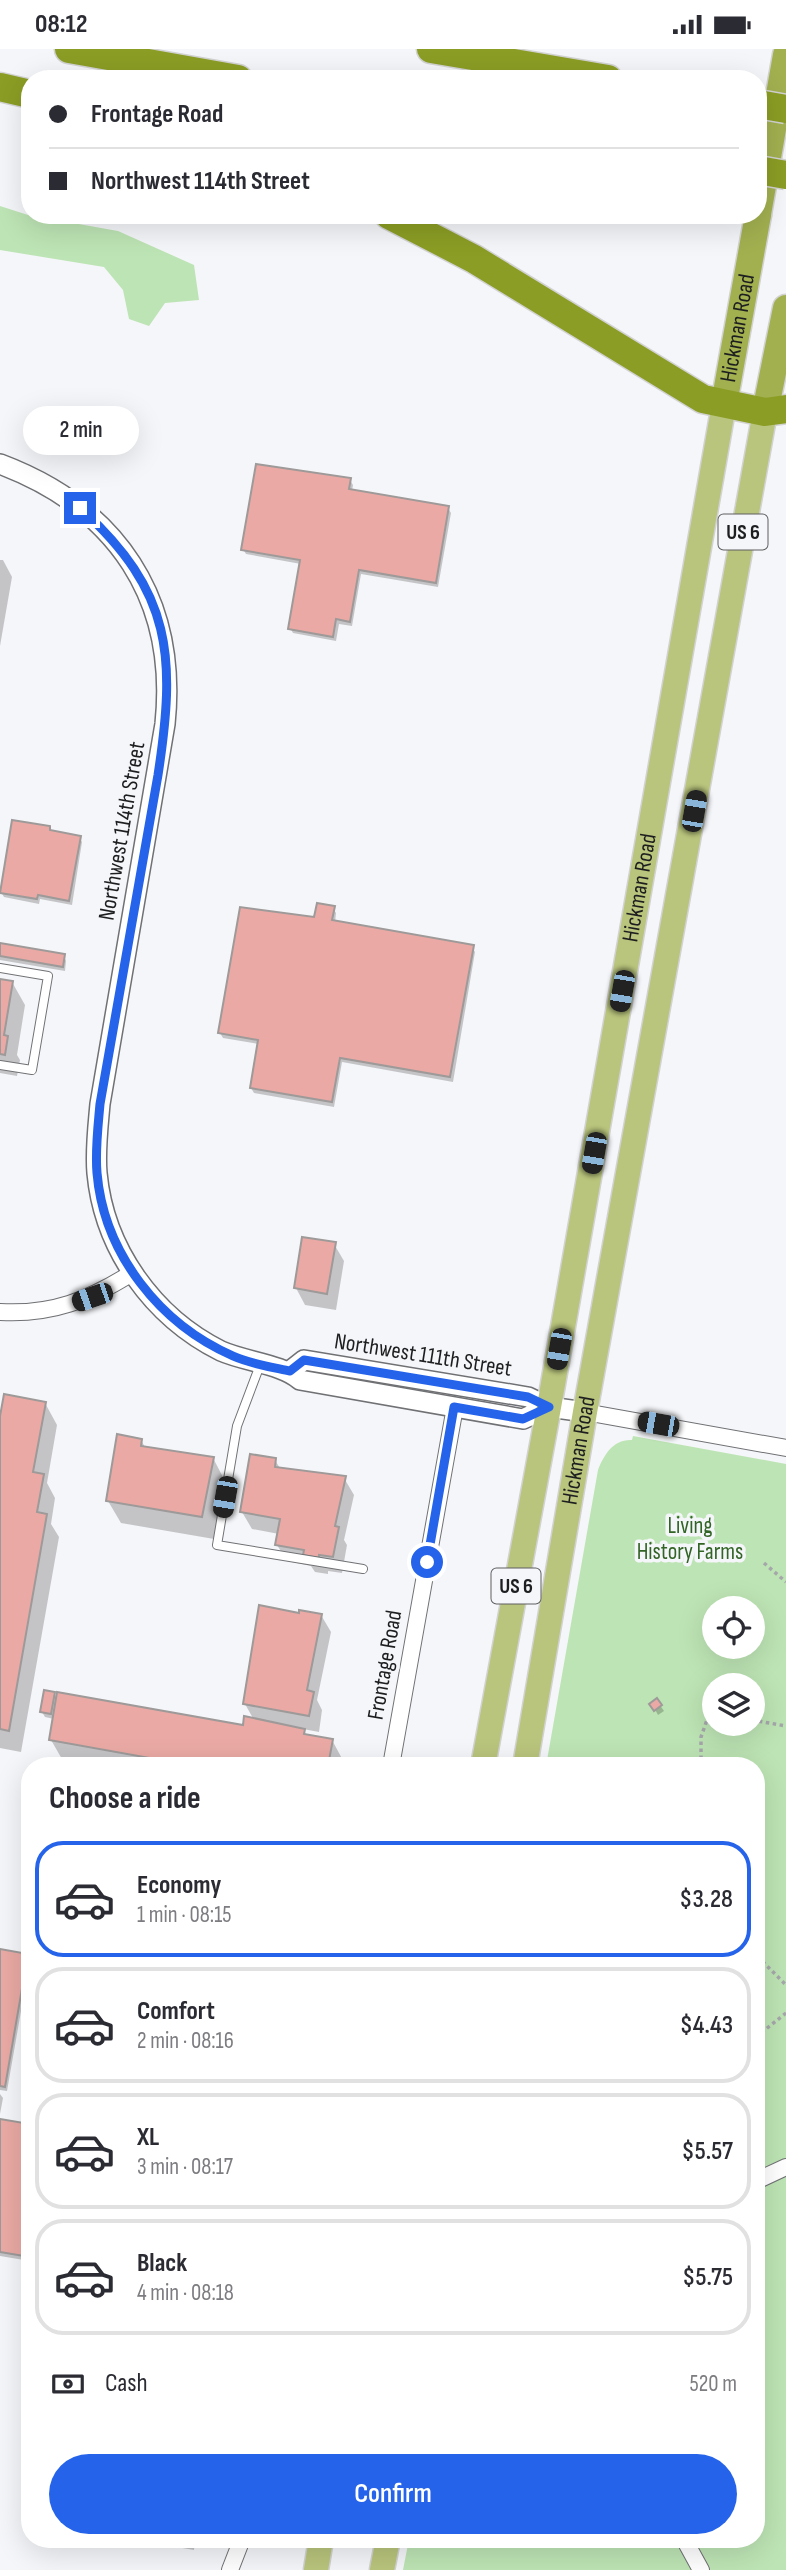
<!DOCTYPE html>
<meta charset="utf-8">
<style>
body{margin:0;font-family:"Sofia Sans Condensed",sans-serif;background:#f7f7f7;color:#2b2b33;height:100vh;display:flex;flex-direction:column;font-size:26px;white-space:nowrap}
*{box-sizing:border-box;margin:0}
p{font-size:23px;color:#7c7c81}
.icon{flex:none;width:38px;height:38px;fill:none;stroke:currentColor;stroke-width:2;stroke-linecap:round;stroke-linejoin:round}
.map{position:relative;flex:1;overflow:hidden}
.drawer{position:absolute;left:21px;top:1708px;width:744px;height:791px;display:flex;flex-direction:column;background:#fff;border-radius:28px;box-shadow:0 7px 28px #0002}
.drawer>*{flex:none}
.banner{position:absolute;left:21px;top:21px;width:746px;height:154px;border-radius:28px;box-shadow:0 7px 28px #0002;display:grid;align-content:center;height:154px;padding:0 28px;background:#fff}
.controls{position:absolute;left:702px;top:1547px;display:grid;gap:14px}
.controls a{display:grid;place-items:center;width:63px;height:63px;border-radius:50%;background:#fff;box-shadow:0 7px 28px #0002;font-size:35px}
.end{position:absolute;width:32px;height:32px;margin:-16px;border:9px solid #2563eb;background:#fff;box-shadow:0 0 0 4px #fff}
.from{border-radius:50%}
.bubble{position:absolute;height:49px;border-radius:24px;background:#fff;box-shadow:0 7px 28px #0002;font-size:23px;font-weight:600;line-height:49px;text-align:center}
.car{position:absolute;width:21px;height:42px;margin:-21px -10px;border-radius:9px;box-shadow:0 0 5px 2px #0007;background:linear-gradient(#222 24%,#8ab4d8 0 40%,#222 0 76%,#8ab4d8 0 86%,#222 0)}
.banner b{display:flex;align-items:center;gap:24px;height:66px;font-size:26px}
.banner b+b{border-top:2px solid #e1e1e2}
.banner i{width:18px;height:18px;background:#2b2b33}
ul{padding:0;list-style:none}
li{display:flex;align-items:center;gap:21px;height:116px;margin:0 14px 10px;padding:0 14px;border:4px solid #e1e1e2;border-radius:28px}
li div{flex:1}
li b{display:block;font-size:26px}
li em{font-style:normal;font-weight:600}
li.on{border-color:#2563eb}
li>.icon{width:63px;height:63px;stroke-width:1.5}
h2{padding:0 28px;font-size:32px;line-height:84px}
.pay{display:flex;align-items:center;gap:18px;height:77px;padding:0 28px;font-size:26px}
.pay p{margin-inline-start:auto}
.action{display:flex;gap:14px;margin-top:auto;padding:14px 28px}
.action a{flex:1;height:80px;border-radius:42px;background:#2563eb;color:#fff;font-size:28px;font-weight:600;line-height:80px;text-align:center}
.status{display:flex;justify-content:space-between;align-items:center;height:49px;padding:0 35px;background:#fff;direction:ltr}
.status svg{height:19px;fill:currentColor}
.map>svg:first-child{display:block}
.green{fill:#bde4b4;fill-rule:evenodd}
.shadow{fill:#0003}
.building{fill:#eaa9a4;stroke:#9e9a99;stroke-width:2}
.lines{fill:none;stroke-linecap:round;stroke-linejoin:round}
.service-casing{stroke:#707174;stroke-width:10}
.minor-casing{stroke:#707174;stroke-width:18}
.tertiary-casing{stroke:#707174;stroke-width:22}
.primary-casing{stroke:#d2d2d2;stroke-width:27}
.trunk-casing{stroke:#d2d2d2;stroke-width:29}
.motorway-casing{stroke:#d2d2d2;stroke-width:31}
.path{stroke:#a6a7aa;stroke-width:3.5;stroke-dasharray:3.5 3.5;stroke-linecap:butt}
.service{stroke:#fff;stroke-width:8}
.minor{stroke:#fff;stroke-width:16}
.tertiary{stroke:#fff;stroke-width:19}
.primary{stroke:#b9c47c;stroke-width:24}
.trunk{stroke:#a2b050;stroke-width:26}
.motorway{stroke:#8b9d24;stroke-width:28}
.motorway-bridge-casing{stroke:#d2d2d2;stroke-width:31;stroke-linecap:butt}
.motorway-bridge{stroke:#8b9d24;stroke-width:28}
.route{stroke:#2563eb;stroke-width:9}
.labels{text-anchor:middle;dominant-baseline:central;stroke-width:7;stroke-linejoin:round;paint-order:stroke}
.shield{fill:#f5f6f9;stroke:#5e5f60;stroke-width:2}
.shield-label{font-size:21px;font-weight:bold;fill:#1d1e1f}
.street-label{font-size:23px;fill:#1d1e1f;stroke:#f5f6f9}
.park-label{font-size:23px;fill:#326425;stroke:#f5f6f9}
</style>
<div class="status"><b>08:12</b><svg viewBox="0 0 49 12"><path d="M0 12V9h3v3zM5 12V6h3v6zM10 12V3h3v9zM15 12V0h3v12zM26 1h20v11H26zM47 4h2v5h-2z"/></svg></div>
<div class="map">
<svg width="786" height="2521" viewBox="0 0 786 2521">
<rect width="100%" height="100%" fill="#f5f6f9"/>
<g class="green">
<path d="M 0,157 L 28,166 L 118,182 L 194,216 L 199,251 L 165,254 L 149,277 L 129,270 L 123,241 L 104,218 L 0,201 Z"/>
<path d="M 633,1387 L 786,1415 L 786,2521 L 403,2521 L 409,2490 L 756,2490 L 756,1717 L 546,1717 L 598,1421 C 604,1406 613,1390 632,1391 ZM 714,1559 L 752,1559 L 752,1598 L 714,1598 ZM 714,1636 L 752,1636 L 752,1675 L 714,1675 Z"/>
</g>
<g class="shadow">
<path d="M 350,431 L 353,436 L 352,442 L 448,459 L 451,464 L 438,538 L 361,525 L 352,577 L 339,575 L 336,592 L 293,584 L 290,579 L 301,515 L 246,505 L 243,500 Z"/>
<path d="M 0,511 L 3,511 L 12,528 L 0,597 Z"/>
<path d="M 49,779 L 52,784 L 79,788 L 82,793 L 72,856 L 40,850 L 39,855 L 4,848 L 1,843 Z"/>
<path d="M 333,859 L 336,864 L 335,874 L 472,898 L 475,903 L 453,1033 L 342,1013 L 334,1058 L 254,1044 L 251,1039 L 259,995 L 223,989 L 220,984 Z"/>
<path d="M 0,896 L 64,907 L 66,912 L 65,922 L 0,911 Z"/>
<path d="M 0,931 L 12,933 L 25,956 L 17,1006 L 20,1011 L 17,1027 L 0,1024 Z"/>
<path d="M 334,1195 L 344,1212 L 336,1261 L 305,1256 L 296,1239 Z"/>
<path d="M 45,1354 L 57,1376 L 47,1434 L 55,1449 L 51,1475 L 59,1488 L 21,1703 L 0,1699 L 0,1377 Z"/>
<path d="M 141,1391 L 146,1400 L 213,1409 L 225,1432 L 214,1490 L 121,1474 L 108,1452 Z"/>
<path d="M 275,1411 L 281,1421 L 344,1429 L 354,1446 L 344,1491 L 347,1496 L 342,1524 L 328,1522 L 328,1525 L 315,1523 L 311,1517 L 287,1512 L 277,1496 L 279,1485 L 252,1480 L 242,1463 Z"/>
<path d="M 300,1566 L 321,1566 L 331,1583 L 317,1651 L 322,1661 L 319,1683 L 303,1680 L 307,1687 L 332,1691 L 346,1717 L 66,1717 L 51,1691 L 54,1670 L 45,1668 L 42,1663 L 54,1644 L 58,1651 L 244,1678 L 254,1671 L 245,1655 Z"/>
<path d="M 657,1652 L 664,1662 L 658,1666 L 652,1655 Z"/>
<path d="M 0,1902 L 27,1906 L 30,1911 L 7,2042 L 0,2041 Z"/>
<path d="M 0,2045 L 3,2049 L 0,2065 Z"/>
<path d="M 0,2072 L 30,2077 L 30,2212 L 0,2207 Z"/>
<path d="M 130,2490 L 195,2490 L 194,2501 Z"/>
</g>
<g class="building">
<path d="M 256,415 L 351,429 L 349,440 L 449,457 L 436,534 L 359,521 L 350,573 L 336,570 L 333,588 L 288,580 L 300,511 L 241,501 Z"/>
<path d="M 12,771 L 50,777 L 50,781 L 81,787 L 69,852 L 38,846 L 37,850 L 0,844 Z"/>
<path d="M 317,854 L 335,857 L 332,871 L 474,896 L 450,1028 L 340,1009 L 332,1053 L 250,1039 L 258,991 L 218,984 L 240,858 L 314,868 Z"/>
<path d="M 0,894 L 65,905 L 63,918 L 0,907 Z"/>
<path d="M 0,930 L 13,932 L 4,986 L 8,987 L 5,1006 L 0,1005 Z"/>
<path d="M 302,1188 L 336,1193 L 327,1245 L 294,1239 Z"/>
<path d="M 4,1345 L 46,1353 L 33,1423 L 44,1425 L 37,1463 L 47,1465 L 9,1682 L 0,1680 L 0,1367 Z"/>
<path d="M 117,1385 L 142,1390 L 141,1397 L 214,1408 L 202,1468 L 106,1452 Z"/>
<path d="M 250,1405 L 276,1409 L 275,1418 L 346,1427 L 335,1477 L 339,1478 L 333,1508 L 319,1506 L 319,1509 L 303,1506 L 304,1501 L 275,1496 L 280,1470 L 240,1463 Z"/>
<path d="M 259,1556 L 299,1564 L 299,1561 L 322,1565 L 307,1641 L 314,1643 L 309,1667 L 243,1655 Z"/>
<path d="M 44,1641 L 55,1643 L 51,1665 L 40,1663 Z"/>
<path d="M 57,1643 L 243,1676 L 244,1667 L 305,1680 L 304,1685 L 333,1690 L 328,1717 L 277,1717 L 264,1714 L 264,1717 L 194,1717 L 49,1691 Z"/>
<path d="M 657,1649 L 662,1656 L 654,1662 L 649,1655 Z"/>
<path d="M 0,1900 L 28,1905 L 5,2038 L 0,2037 Z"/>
<path d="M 0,2070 L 30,2075 L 30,2208 L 0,2203 Z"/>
</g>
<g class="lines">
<defs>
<g id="service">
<path d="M 0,919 L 48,927 L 32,1021 L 0,1016"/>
<path d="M 260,1316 L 237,1377 L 217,1496 L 363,1520"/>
</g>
<g id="minor">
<path d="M 0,1263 C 52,1266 89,1251 132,1224"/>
<path d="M 585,1363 L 786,1399"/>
<path d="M 391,1717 L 455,1358"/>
<path d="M 756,2132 L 786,2118"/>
<path d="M 684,2490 L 701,2521"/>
<path d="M 230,2521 L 242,2490"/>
</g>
<g id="tertiary">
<path d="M 0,415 C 117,459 178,550 165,675 L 100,1055 C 98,1078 95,1101 97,1124 C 104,1200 153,1268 221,1302 C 246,1313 282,1315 300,1331 L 523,1370 L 549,1358"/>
<path d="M 290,1322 L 304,1311 L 528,1348 L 549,1358 L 585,1363"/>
</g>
<g id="primary">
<path id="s1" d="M 483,1717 L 549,1358 L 724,355"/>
<path id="s2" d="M 525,1717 L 585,1363 L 765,363"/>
<path d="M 316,2521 L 321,2490"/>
<path d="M 382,2521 L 388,2490"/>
</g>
<g id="trunk">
<path d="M 758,165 L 786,6"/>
<path id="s3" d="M 724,355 L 758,166"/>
<path d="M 765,363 L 786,259"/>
</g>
<g id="motorway">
<path d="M 69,0 L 238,30"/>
<path d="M 431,0 L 608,30"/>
<path d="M 0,38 L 30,45"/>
<path d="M 389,166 L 474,210 L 703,350 L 765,363 L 786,360"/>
</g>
</defs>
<use href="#service" class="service-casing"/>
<use href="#minor" class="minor-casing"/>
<use href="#tertiary" class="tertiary-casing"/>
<use href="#primary" class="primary-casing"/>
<use href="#trunk" class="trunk-casing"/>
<use href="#motorway" class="motorway-casing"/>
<g class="path">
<path d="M 764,1514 L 786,1533"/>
<path d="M 752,1671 L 786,1677"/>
<path d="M 701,1717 L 701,1688 L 708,1668 L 714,1668"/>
<path d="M 756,1900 L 763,1913 L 786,1936"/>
<path d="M 756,1988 L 786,1964"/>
</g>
<use href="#service" class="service"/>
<use href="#minor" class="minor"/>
<use href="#tertiary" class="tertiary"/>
<use href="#primary" class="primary"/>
<use href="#trunk" class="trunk"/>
<use href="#motorway" class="motorway"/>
<defs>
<g id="motorway-bridge">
<path d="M 758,55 L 786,60"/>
<path d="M 758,121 L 786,126"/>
</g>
</defs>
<use href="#motorway-bridge" class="motorway-bridge-casing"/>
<use href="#motorway-bridge" class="motorway-bridge"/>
</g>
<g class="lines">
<path class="route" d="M 80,459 C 173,543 176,608 158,726 L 100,1055 C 98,1078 95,1101 97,1124 C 104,1205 160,1275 233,1307 C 251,1315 271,1318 290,1322 L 304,1311 L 528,1348 L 549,1358 L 523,1370 L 454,1358 L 427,1513"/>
</g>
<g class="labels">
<g class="shield">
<rect x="718.5" y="465.5" width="49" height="35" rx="5"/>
<rect x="491.5" y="1519.5" width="49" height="35" rx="5"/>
</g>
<g class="shield-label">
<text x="743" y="483">US 6</text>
<text x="516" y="1537">US 6</text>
</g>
<g class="street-label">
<text stroke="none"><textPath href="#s3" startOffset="77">Hickman Road</textPath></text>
<text transform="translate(122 782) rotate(-80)">Northwest 114th Street</text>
<text stroke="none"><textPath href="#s1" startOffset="892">Hickman Road</textPath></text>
<text transform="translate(423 1306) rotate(9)">Northwest 111th Street</text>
<text stroke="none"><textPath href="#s2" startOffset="320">Hickman Road</textPath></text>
<text transform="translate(385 1616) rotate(-80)">Frontage Road</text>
</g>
<g class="park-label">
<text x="690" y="1477">Living<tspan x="690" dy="26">History Farms</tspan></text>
</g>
</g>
</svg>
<div class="controls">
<a><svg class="icon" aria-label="locate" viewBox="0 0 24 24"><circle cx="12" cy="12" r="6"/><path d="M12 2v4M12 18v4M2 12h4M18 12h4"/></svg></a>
<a><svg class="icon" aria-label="layers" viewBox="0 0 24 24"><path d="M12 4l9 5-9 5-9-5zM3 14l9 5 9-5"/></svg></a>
</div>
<i class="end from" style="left:427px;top:1513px"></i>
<i class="end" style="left:80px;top:459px"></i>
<div class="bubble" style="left:23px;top:357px;width:116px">2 min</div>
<i class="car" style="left:694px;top:762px;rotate:10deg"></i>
<i class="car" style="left:622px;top:942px;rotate:190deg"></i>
<i class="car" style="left:594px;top:1104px;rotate:190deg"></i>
<i class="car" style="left:92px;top:1248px;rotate:251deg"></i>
<i class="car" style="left:559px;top:1300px;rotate:190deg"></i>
<i class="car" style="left:658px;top:1375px;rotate:280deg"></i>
<i class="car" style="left:225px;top:1448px;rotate:190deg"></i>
<div class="banner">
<b><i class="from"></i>Frontage Road</b>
<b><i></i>Northwest 114th Street</b>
</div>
<section class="drawer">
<h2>Choose a ride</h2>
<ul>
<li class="on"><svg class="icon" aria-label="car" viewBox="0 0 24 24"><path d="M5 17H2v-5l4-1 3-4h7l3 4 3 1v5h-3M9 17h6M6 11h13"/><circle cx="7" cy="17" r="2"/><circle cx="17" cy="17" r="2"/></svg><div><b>Economy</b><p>1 min · 08:15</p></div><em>$3.28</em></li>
<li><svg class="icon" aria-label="car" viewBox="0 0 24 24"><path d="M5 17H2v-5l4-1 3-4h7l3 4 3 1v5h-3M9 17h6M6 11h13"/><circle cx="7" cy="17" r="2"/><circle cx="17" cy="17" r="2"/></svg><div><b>Comfort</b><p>2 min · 08:16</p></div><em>$4.43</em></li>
<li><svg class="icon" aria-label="car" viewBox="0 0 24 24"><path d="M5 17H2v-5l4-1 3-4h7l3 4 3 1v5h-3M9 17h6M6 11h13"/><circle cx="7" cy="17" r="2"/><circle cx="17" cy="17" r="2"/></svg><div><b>XL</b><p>3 min · 08:17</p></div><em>$5.57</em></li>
<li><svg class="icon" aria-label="car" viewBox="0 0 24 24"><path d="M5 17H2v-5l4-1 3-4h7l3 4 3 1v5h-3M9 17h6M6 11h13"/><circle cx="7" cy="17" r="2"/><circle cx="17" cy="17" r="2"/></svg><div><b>Black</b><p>4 min · 08:18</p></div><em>$5.75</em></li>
</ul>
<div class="pay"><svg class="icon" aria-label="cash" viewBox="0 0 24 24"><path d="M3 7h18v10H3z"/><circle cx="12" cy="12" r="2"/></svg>Cash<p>520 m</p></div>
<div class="action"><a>Confirm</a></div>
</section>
</div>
